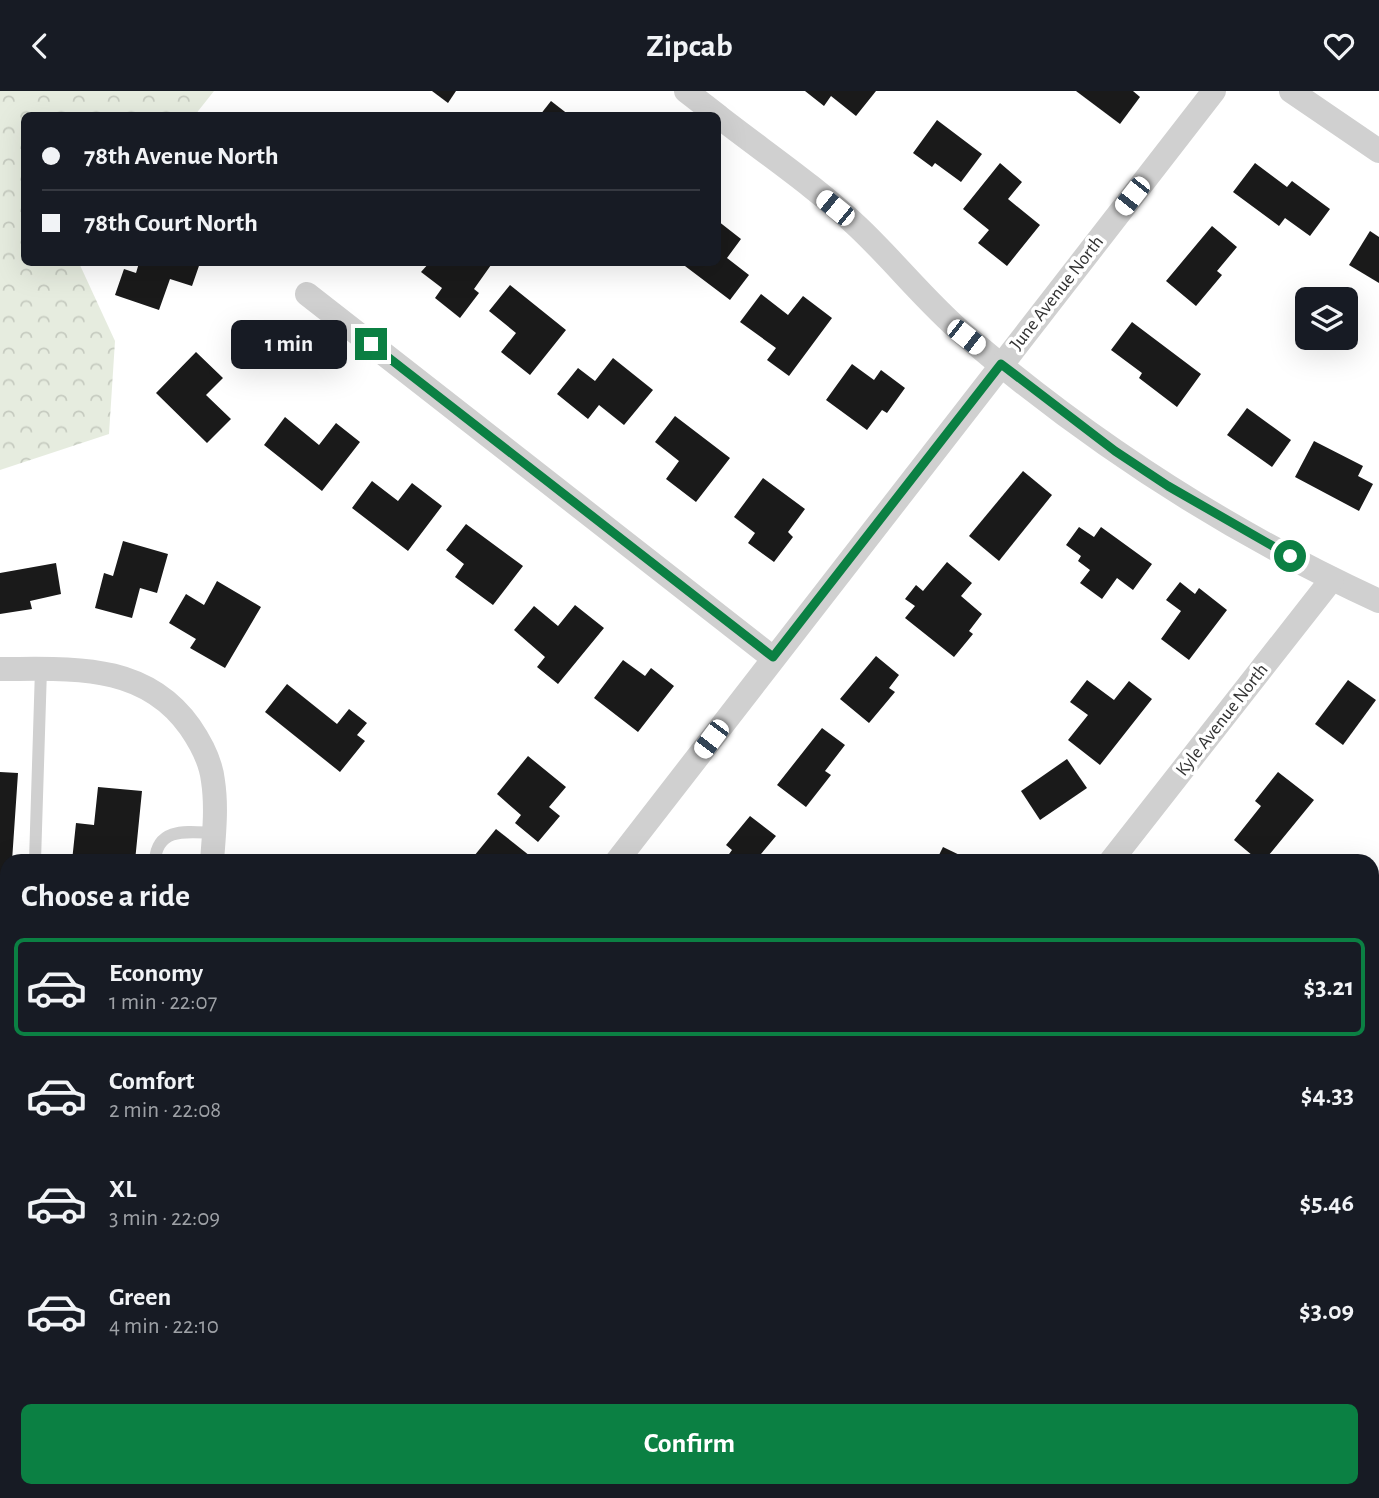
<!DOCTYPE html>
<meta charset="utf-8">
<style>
body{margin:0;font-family:"Alegreya Sans",sans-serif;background:#20242c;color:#f1f3f6;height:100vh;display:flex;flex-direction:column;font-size:26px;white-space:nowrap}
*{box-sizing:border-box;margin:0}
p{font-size:23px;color:#9ea1a6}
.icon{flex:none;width:38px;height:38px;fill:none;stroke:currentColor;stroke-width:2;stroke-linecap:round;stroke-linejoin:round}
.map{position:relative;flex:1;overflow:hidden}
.panel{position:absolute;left:0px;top:763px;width:1379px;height:644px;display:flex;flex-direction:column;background:#171b24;border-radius:21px 21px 0 0;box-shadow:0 7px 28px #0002}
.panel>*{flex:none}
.top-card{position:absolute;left:21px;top:21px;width:700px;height:154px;border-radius:10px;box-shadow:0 7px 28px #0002;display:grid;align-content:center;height:154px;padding:0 21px;background:#171b24}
.tools{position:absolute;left:1295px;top:196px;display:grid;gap:14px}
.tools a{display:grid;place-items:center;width:63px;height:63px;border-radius:10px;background:#171b24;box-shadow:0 7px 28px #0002;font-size:35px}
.end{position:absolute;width:32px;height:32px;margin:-16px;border:9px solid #0b8043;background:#fff;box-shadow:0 0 0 4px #fff}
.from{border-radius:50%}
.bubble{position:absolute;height:49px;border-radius:10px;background:#171b24;box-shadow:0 7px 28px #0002;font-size:23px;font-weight:600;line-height:49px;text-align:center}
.car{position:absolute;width:21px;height:42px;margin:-21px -10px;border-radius:9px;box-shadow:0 0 5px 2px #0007;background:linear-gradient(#fff 24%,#345 0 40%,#fff 0 76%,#345 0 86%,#fff 0)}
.top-card b{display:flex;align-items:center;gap:24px;height:66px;font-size:26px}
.top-card b+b{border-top:2px solid #363941}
.top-card i{width:18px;height:18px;background:#f1f3f6}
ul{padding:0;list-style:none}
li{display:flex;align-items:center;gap:21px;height:98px;margin:0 14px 10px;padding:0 7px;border:4px solid transparent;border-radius:10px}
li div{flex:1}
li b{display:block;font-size:26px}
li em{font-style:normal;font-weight:600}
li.on{border-color:#0b8043}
li>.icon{width:63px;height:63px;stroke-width:1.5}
h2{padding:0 21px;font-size:32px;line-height:84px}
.action{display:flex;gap:14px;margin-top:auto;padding:14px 21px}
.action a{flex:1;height:80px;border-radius:10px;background:#0b8043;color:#fff;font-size:28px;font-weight:600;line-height:80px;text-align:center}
header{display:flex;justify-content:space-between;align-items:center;height:91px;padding:0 21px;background:#171b24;font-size:32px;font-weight:600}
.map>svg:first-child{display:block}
.forest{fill:url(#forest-crowns)}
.building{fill:#1a1a1a}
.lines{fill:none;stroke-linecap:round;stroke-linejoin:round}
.lane{stroke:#d0d0d0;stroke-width:12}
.street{stroke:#d0d0d0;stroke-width:24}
.secondary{stroke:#bdbdbd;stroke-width:35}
.route{stroke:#0b8043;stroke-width:9}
.labels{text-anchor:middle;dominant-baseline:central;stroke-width:7;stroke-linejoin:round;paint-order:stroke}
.street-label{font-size:19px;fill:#333;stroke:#fff}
</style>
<header><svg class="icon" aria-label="back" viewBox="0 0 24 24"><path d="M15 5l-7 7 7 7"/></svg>Zipcab<svg class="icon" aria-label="heart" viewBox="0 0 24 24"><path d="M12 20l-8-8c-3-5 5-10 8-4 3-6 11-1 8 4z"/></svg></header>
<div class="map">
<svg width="1379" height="1407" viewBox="0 0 1379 1407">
<defs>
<pattern id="forest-crowns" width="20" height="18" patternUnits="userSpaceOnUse" patternTransform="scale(1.75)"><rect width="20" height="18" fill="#e6ecdf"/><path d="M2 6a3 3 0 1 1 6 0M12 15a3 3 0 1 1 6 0" fill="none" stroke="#c6cbc0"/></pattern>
</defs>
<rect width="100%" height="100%" fill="#fff"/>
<path class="forest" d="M 0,0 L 214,0 L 195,24 L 24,24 L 24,172 L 79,172 L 115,250 L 109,343 L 0,379 Z"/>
<g class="building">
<path d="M 432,0 L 456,0 L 448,12 Z"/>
<path d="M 805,0 L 876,0 L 856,25 L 831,5 L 824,15 Z"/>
<path d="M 1076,0 L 1133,0 L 1140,6 L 1120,33 Z"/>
<path d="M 551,10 L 569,24 L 540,24 Z"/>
<path d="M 937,29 L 982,63 L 961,91 L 935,72 L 932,76 L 913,62 Z"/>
<path d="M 1000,72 L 1022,91 L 1008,108 L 1040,134 L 1007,175 L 978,152 L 989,139 L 963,118 Z"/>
<path d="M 1255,72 L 1287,96 L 1292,90 L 1330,118 L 1310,145 L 1285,127 L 1279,135 L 1233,101 Z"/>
<path d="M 718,130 L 741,148 L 727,167 L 749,184 L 730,209 L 681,172 L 718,172 Z"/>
<path d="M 1212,135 L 1237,156 L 1217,180 L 1222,184 L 1196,215 L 1166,190 Z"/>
<path d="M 1370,140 L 1379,146 L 1379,192 L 1349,174 Z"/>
<path d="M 139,172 L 200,172 L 192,195 L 170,188 L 159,219 L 115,204 L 124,178 L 136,182 Z"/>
<path d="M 429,172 L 488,172 L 491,174 L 474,198 L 479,202 L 460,227 L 435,207 L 442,197 L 421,181 Z"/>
<path d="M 510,194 L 566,239 L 530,284 L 501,261 L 516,242 L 489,220 Z"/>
<path d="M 761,203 L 788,224 L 803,205 L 832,227 L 789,285 L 767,269 L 776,257 L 740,231 Z"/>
<path d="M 1132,231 L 1201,283 L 1177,316 L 1139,287 L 1142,282 L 1111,259 Z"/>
<path d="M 196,261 L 223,287 L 206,304 L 231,328 L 207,352 L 156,302 Z"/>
<path d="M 613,267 L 653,299 L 624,334 L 599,314 L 588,328 L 557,303 L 578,277 L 595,290 Z"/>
<path d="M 852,273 L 874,289 L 881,279 L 905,297 L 887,322 L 882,319 L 867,339 L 826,309 Z"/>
<path d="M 1247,317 L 1291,349 L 1272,376 L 1227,344 Z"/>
<path d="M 675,325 L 730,367 L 696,411 L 666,388 L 679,370 L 655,351 Z"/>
<path d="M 285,326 L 319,354 L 336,332 L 360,351 L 322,400 L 264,354 Z"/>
<path d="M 1314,350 L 1363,375 L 1358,385 L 1373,393 L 1359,420 L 1295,386 Z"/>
<path d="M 1023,380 L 1052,404 L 999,470 L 969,445 Z"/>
<path d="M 763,387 L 805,418 L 788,441 L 793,446 L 774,471 L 748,452 L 755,442 L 734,426 Z"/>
<path d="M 372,390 L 398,410 L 412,392 L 442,415 L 408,460 L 352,417 Z"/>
<path d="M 466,433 L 523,475 L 493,514 L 455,486 L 464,473 L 446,459 Z"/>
<path d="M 1079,436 L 1094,446 L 1101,436 L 1152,473 L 1133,499 L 1117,487 L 1102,508 L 1080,492 L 1090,479 L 1078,470 L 1081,465 L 1066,454 Z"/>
<path d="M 123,450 L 168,463 L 157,502 L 140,497 L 132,527 L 95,517 L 104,482 L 113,485 Z"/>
<path d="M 947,471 L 972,492 L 961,505 L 982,523 L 969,540 L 973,543 L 954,566 L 905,527 L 915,515 L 905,508 L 916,494 L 923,500 Z"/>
<path d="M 56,472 L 61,503 L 30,510 L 32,518 L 0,523 L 0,482 Z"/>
<path d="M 217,490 L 261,516 L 225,577 L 190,557 L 196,548 L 169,532 L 186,503 L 204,514 Z"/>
<path d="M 1180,491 L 1195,503 L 1199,497 L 1227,519 L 1189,569 L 1161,548 L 1181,520 L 1166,509 Z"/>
<path d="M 575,514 L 604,537 L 558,593 L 537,576 L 545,566 L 514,539 L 534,515 L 558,535 Z"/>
<path d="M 876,565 L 899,584 L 889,597 L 895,601 L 869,632 L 840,608 Z"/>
<path d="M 623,569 L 645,585 L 651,577 L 674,595 L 638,641 L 594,607 Z"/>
<path d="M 1087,589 L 1114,609 L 1129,590 L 1152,608 L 1100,674 L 1068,649 L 1088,624 L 1070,611 Z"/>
<path d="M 1348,589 L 1376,609 L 1343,654 L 1315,633 Z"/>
<path d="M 287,593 L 337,633 L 349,618 L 367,632 L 357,644 L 365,650 L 340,681 L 265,621 Z"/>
<path d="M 822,637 L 845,654 L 825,680 L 831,684 L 806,716 L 777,694 Z"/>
<path d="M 528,665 L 566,696 L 549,716 L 560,725 L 538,751 L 515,732 L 521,724 L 497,703 Z"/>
<path d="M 1067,668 L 1087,697 L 1040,729 L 1021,700 Z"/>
<path d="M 0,681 L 18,682 L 12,770 L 7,770 L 7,785 L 0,784 Z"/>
<path d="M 1278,681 L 1314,709 L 1264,770 L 1259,770 L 1234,749 L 1261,715 L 1255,710 Z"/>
<path d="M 98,696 L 142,700 L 135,770 L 72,770 L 76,732 L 94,734 Z"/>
<path d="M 750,725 L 776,745 L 761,763 L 770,770 L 724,770 L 732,759 L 726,754 Z"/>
<path d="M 496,738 L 530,765 L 525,770 L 470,770 Z"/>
<path d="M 943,756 L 972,770 L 936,770 Z"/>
<path d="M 1379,918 L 1379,980 L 1372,975 L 1372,920 L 1376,923 Z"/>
<path d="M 0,1059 L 7,1065 L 7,1077 L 0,1085 Z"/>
<path d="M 1372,1165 L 1379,1170 L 1379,1236 L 1372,1231 Z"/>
<path d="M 217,1400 L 282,1400 L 283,1401 L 279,1407 L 211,1407 Z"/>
<path d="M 609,1400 L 695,1400 L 702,1407 L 616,1407 Z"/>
<path d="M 1271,1400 L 1322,1400 L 1317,1407 L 1280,1407 Z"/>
</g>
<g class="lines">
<g class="lane">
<path d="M 35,770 L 41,578"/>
<path d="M 155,770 C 157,735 189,741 214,742"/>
</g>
<g class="street">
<path d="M 686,0 L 717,24"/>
<path d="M 1291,0 L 1379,60"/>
<path d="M 718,25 C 764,61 815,95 858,136 C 896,172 927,212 966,245 C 1090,351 1231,442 1379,510"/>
<path d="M 307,203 L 773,567"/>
<path d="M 0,578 C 71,578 144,571 190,636 C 201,652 211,671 213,690 C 217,716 214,744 212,770"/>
<path d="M 617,770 L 1214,0"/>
<path d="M 1111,770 L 1332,488"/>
<path d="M 1372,1060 L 1379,1065"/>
<path d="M 0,1231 L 7,1222"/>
<path d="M 428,1407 L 441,1400"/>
<path d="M 1019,1407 L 1024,1400"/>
</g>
<g class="secondary">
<path d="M 0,886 L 7,886"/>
<path d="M 1139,1400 L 1148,1407"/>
</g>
</g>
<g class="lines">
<path class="route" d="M 371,253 L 773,566 L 1001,273 L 1115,360 L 1168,395 L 1290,465"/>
</g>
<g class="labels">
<g class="street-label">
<text transform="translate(1057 202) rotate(-52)">June Avenue North</text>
<text transform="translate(1222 629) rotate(-52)">Kyle Avenue North</text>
</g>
</g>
</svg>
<div class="tools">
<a><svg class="icon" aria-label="layers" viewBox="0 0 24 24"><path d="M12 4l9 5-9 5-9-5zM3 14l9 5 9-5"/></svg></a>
</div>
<i class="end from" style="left:1290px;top:465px"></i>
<i class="end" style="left:371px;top:253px"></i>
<div class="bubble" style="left:231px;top:229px;width:116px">1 min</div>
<i class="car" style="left:1132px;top:105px;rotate:218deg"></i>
<i class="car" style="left:835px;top:117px;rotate:309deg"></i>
<i class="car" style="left:966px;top:246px;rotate:128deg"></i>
<i class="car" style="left:711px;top:648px;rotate:217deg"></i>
<div class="top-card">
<b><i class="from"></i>78th Avenue North</b>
<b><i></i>78th Court North</b>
</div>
<section class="panel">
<h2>Choose a ride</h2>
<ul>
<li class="on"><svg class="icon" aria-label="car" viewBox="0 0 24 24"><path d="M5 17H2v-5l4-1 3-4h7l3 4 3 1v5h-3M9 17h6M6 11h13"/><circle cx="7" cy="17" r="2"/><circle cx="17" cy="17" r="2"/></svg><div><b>Economy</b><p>1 min · 22:07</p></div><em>$3.21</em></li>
<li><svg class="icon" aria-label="car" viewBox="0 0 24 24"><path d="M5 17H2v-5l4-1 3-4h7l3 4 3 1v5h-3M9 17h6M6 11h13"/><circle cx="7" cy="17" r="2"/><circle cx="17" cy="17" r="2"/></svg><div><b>Comfort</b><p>2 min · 22:08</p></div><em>$4.33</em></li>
<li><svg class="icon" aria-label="car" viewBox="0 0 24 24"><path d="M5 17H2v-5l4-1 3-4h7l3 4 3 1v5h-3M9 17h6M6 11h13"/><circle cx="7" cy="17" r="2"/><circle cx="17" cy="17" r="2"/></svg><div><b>XL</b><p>3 min · 22:09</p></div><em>$5.46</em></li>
<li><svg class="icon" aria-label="car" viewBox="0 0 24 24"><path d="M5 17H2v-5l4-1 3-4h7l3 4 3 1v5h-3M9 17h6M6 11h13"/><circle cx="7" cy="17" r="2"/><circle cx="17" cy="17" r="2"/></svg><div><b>Green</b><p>4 min · 22:10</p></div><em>$3.09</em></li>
</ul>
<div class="action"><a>Confirm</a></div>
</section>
</div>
